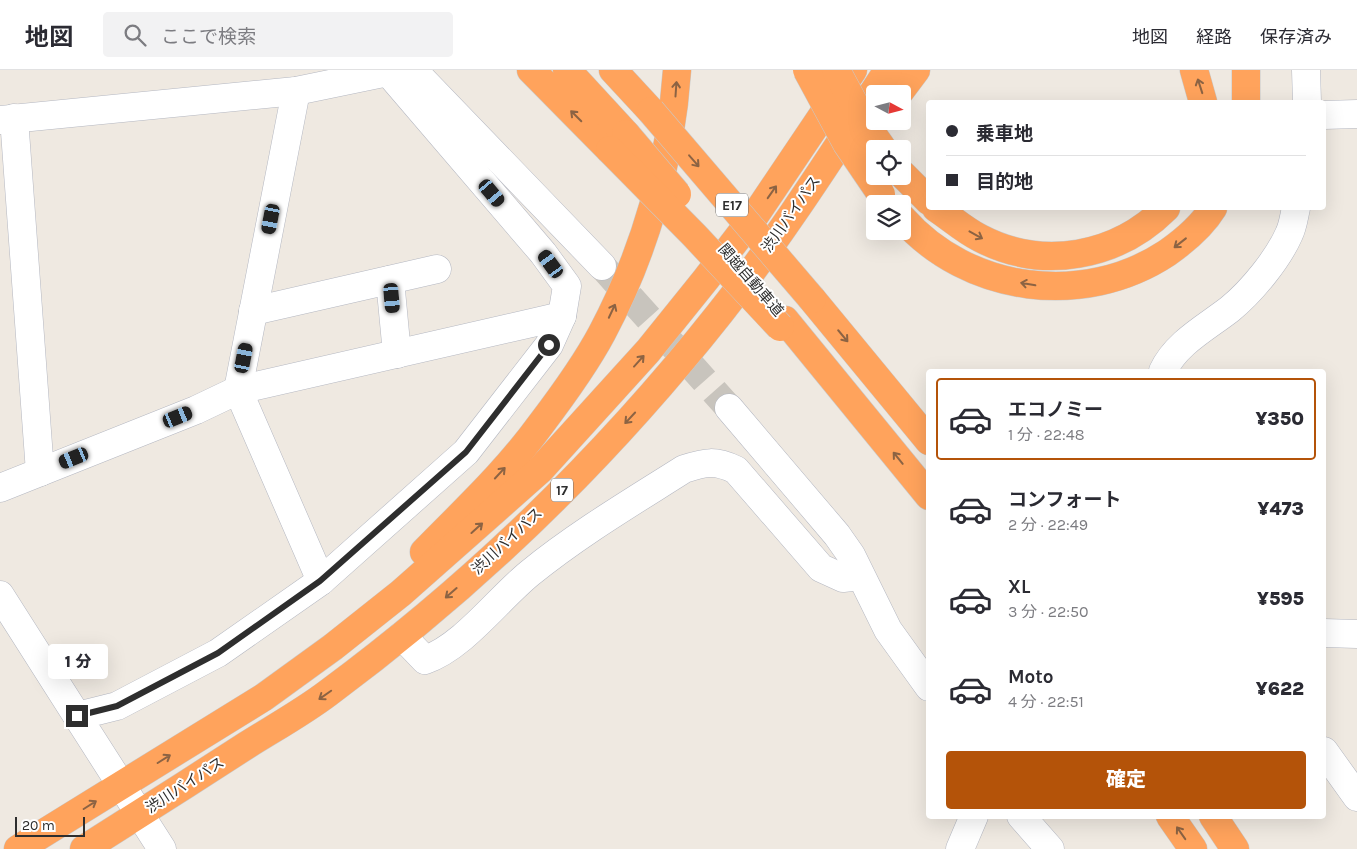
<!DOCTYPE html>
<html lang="ja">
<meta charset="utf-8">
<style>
body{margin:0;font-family:Karla,"Noto Sans JP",sans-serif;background:#f2f2f3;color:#2b2b33;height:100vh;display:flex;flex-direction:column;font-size:19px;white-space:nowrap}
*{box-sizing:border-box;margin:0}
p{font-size:16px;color:#7c7c81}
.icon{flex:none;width:28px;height:28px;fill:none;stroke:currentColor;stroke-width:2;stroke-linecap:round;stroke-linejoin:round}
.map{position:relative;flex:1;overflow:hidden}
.panel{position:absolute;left:926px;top:299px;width:400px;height:450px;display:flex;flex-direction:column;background:#fff;border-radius:5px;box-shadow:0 5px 20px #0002}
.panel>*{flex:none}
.top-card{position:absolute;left:926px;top:30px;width:400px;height:110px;border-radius:5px;box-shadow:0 5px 20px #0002;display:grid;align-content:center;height:110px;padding:0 20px;background:#fff}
.needle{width:32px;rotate:97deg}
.buttons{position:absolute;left:866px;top:15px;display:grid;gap:10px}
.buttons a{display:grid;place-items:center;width:45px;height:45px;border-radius:5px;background:#fff;box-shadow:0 5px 20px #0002;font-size:25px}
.scale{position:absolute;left:15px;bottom:12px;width:70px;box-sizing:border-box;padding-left:5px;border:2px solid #2e2e2e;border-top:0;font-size:14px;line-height:18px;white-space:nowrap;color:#2e2e2e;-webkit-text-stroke:4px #fff;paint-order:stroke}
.end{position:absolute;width:22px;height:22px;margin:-11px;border:6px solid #2e2e2e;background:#fff;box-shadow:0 0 0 2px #fff}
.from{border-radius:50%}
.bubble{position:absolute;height:35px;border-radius:5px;background:#fff;box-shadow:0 5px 20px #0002;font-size:16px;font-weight:800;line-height:35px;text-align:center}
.car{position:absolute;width:15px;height:30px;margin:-15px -8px;border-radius:6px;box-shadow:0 0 4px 1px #0007;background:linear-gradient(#222 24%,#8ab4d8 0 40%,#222 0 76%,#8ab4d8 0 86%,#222 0)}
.top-card b{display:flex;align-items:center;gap:18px;height:48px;font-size:19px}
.top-card b+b{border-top:1px solid #e1e1e2}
.top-card i{width:12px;height:12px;background:#2b2b33}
ul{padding:9px 0 0;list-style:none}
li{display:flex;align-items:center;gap:15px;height:82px;margin:0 10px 8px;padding:0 10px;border:2px solid transparent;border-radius:5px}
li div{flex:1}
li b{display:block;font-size:19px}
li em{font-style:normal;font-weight:800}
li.current{border-color:#b45309}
li>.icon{width:45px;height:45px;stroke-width:1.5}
.cta{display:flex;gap:10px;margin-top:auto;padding:10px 20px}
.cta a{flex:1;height:58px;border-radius:5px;background:#b45309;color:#fff;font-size:20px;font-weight:800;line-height:58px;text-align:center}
header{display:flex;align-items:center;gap:30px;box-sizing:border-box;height:70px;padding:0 25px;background:#fff;border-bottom:1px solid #e1e1e2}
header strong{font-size:24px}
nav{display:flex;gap:28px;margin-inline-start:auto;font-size:18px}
.search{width:350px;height:45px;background:#f2f2f3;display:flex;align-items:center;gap:12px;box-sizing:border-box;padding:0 18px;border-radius:5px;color:#7c7c81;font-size:19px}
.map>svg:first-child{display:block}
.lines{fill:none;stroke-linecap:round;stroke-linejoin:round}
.minor-tunnel{stroke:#c8c4bd;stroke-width:28;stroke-dasharray:28 14;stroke-linecap:butt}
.minor-casing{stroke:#b4b7c1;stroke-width:29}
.highway-casing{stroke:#c9c9c9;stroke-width:29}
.minor{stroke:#fff;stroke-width:28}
.highway{stroke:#ffa35c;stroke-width:28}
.highway-bridge-casing{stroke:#c9c9c9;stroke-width:29;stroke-linecap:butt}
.highway-bridge{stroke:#ffa35c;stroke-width:28}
.oneway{stroke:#8c6343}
.route{stroke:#2e2e2e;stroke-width:6}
.labels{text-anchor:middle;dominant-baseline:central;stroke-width:4;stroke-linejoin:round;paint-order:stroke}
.shield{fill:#fff;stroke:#6d6d6d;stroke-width:1}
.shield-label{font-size:14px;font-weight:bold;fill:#2e2e2e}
.street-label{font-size:15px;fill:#2e2e2e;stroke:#fff}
</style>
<header>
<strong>地図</strong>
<div class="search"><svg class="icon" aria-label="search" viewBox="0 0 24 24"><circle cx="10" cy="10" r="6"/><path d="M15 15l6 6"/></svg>ここで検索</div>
<nav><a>地図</a><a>経路</a><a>保存済み</a></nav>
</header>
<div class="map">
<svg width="1357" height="779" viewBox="0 0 1357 779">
<rect width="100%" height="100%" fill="#efe9e1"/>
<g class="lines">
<path class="minor-tunnel" d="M 602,196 L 729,338"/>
<defs>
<g id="minor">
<path d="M 413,0 L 602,196"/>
<path d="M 1306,0 L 1307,32"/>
<path d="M 296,21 L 238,320 L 321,511"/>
<path d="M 1324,45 L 1357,44"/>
<path d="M 14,48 L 40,402"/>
<path d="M 0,50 L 296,21 L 388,2"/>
<path d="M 390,210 L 397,284"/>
<path d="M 253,241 L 437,199"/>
<path d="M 1163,301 C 1176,273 1207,257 1230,239 C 1252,221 1278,189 1289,164 C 1293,156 1294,146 1296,138"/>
<path d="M 729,338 L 837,465 L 851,485 L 888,560 L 929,617"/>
<path d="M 0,418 L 196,340 L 238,320 L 562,246"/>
<path d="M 0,525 L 77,646"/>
<path d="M 1324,563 L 1357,564"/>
<path d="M 402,566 L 425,590 C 463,577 498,529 530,503 C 578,464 632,432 684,399 C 706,392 715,390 736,400 L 821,498 L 843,508 L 860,506"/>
<path d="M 1324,681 L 1357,727"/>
<path d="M 1021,746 L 1050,779"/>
<path d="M 162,779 L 77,646 L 117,636 L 218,583 L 321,511 L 466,382 L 549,275 L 562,246 L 567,216 L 543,183 L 388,2"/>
<path d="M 960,779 L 974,746"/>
</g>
<g id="highway">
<path d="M 531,0 L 610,80"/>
<path d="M 567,0 L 626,64"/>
<path d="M 613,0 L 651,41"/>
<path d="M 1194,0 L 1203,32"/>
<path d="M 898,24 L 916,0"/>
<path d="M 1246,32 L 1246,0"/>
<path d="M 902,104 L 929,131"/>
<path d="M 936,138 C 951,148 964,160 980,168 C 1043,201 1117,187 1166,138"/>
<path d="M 902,148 C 968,223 1084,238 1167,183 C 1184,171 1202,156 1213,138"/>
<path d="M 812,229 L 929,371"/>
<path d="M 785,250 L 929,426"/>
<path d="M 424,482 C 464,441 507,401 541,354 C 563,325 585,295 602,263 C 645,182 671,91 677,0"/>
<path d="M 1170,746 L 1193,779"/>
<path d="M 1213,746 L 1235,779"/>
<path d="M 18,779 L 264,627 L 333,577 L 401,523 L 540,400 L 648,281 L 706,209 L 756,144 L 853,0"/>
<path d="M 84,779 C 138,745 193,710 247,675 C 274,658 303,642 328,623 C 474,515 607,386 720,243 C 781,166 834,82 888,0"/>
</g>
</defs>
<use href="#minor" class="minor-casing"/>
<use href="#highway" class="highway-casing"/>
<use href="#minor" class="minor"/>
<use href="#highway" class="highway"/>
<defs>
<g id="highway-bridge">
<path d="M 807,0 L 847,74 L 881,124"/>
<path d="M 836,0 L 864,52 L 883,79"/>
<path d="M 651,41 L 812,229"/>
<path d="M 626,64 L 677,124"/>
<path d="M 610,80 L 694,165 L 780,257"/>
</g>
</defs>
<use href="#highway-bridge" class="highway-bridge-casing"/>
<use href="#highway-bridge" class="highway-bridge"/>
</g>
<defs><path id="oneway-shaft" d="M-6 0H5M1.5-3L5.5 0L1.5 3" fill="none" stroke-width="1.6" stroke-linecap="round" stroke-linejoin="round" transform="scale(1.25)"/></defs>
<g class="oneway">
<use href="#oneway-shaft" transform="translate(1200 16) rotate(-108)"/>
<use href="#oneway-shaft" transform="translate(676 19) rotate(-86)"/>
<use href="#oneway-shaft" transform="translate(576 46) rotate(-135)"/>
<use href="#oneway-shaft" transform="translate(694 91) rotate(49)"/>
<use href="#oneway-shaft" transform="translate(772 122) rotate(-55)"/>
<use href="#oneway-shaft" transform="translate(976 165) rotate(29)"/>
<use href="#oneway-shaft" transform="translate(1180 173) rotate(142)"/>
<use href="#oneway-shaft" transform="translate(1028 214) rotate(-170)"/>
<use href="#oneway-shaft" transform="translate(612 241) rotate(-65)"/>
<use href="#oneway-shaft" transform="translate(843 266) rotate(50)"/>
<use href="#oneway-shaft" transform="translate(639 291) rotate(-48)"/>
<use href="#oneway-shaft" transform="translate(630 348) rotate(133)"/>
<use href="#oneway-shaft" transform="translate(898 388) rotate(-129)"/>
<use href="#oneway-shaft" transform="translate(500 403) rotate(-47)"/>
<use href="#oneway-shaft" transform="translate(477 458) rotate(-42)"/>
<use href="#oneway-shaft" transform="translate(451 523) rotate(139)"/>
<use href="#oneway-shaft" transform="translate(325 625) rotate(145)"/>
<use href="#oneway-shaft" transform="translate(164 689) rotate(-32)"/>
<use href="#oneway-shaft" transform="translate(90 735) rotate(-32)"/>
<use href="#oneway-shaft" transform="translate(1181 763) rotate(-125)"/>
</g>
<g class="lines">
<path class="route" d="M 77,646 L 117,636 L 218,583 L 320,511 L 466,382 L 549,275"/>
</g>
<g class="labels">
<g class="shield">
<rect x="716" y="123.5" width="32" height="23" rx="4"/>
<rect x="551" y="408.5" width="22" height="23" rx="4"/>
</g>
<g class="shield-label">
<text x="732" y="135">E17</text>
<text x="562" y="420">17</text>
</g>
<g class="street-label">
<text transform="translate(791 144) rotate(-55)">渋川バイパス</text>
<text transform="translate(751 210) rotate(49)">関越自動車道</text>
<text transform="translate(507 471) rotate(-43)">渋川バイパス</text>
<text transform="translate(185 715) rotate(-33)">渋川バイパス</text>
</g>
</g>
</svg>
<div class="buttons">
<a><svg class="needle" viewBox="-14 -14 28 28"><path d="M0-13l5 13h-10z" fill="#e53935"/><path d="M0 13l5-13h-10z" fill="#7c7c81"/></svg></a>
<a><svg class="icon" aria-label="locate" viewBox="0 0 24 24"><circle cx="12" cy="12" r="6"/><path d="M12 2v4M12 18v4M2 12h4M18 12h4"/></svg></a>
<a><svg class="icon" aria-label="layers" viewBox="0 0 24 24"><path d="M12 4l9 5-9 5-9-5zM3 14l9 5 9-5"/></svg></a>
</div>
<div class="scale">20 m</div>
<i class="end from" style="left:549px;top:275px"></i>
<i class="end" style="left:77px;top:646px"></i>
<div class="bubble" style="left:48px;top:574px;width:60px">1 分</div>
<i class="car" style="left:492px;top:123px;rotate:140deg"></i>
<i class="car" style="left:271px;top:149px;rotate:191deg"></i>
<i class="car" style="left:551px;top:194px;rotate:324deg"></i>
<i class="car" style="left:392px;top:228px;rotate:175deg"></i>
<i class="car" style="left:244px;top:288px;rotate:11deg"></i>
<i class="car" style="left:178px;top:347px;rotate:68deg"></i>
<i class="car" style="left:74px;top:388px;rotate:248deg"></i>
<div class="top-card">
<b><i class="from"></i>乗車地</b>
<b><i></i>目的地</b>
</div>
<section class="panel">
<ul>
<li class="current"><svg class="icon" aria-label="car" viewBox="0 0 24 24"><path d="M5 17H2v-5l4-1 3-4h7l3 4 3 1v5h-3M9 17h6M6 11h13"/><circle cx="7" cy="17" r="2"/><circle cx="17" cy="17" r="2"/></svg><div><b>エコノミー</b><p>1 分 · 22:48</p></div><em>¥350</em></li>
<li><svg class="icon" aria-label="car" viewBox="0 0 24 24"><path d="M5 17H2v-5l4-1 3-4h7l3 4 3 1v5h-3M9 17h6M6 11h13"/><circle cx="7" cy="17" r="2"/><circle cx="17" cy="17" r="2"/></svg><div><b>コンフォート</b><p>2 分 · 22:49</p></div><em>¥473</em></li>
<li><svg class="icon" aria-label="car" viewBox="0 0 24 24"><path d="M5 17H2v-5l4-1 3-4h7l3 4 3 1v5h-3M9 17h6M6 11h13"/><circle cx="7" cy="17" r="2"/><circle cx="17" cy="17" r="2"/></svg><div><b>XL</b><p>3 分 · 22:50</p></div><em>¥595</em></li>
<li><svg class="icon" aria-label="car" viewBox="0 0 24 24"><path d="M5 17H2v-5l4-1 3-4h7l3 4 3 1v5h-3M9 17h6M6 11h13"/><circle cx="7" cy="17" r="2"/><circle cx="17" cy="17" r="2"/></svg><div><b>Moto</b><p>4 分 · 22:51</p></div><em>¥622</em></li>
</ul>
<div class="cta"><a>確定</a></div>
</section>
</div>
